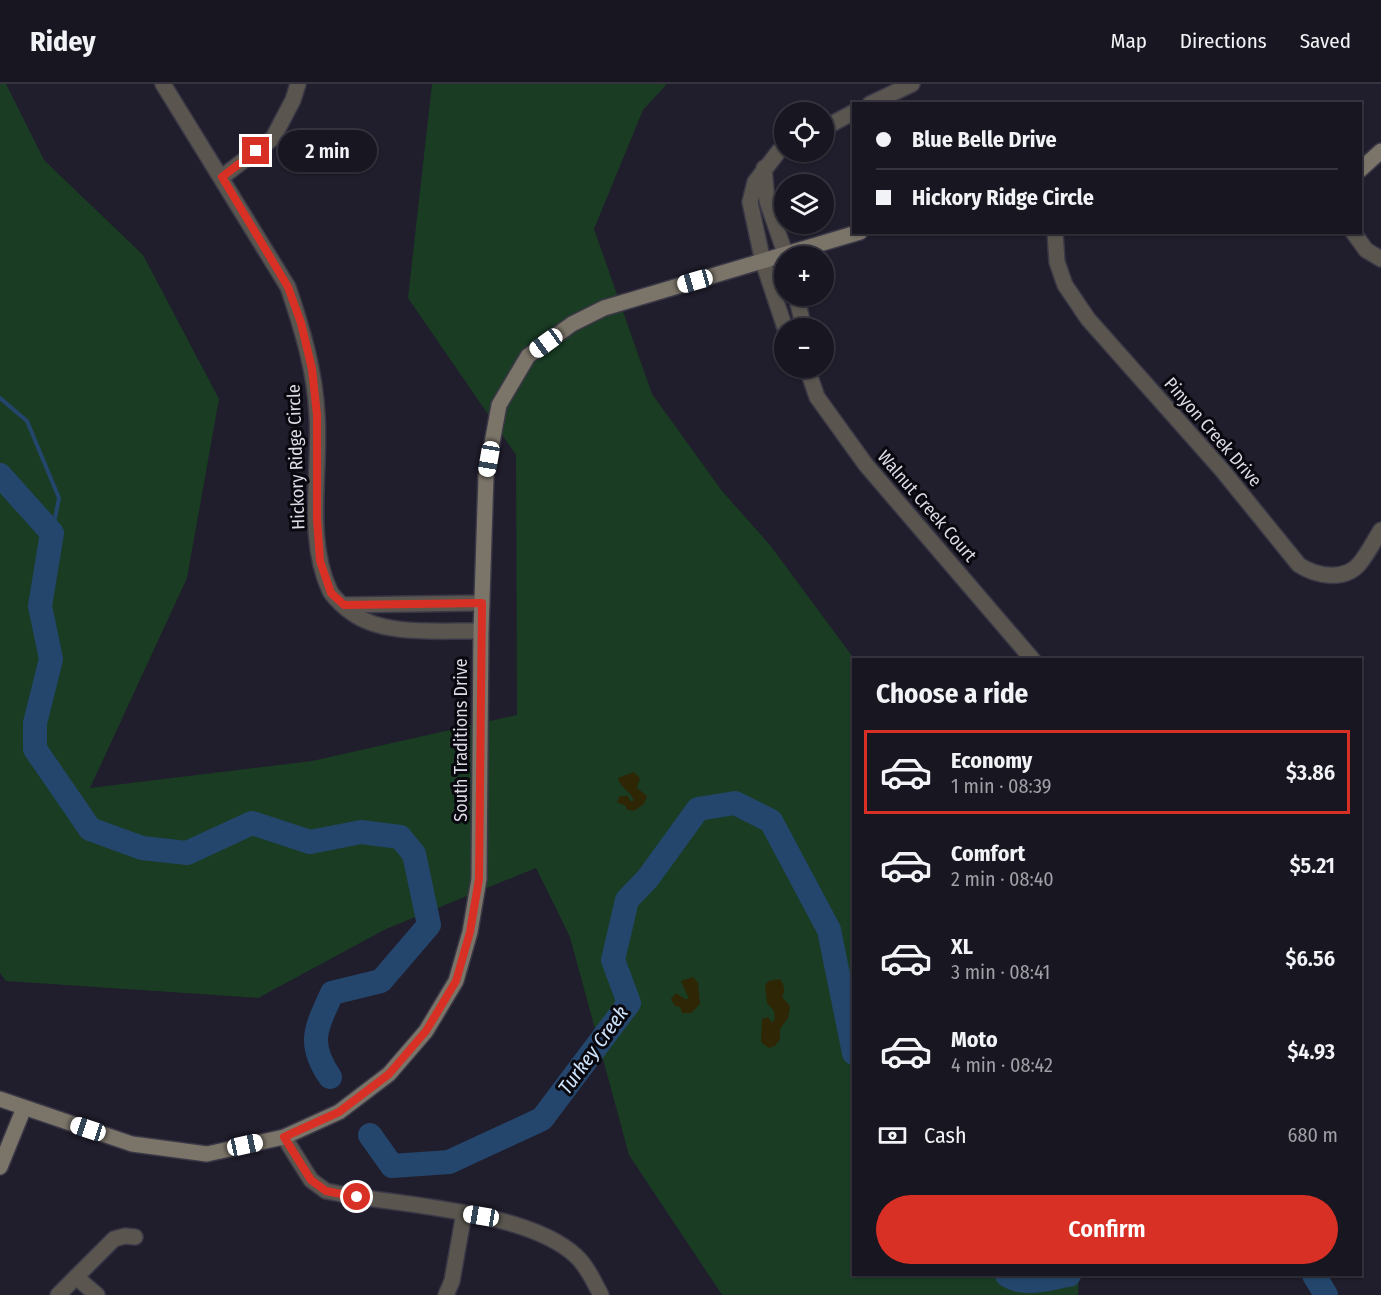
<!DOCTYPE html>
<meta charset="utf-8">
<style>
body{margin:0;font-family:"Fira Sans Condensed",sans-serif;background:#211f2a;color:#f1f3f6;height:100vh;display:flex;flex-direction:column;font-size:22px;white-space:nowrap}
*{box-sizing:border-box;margin:0}
p{font-size:20px;color:#9f9fa5}
.icon{flex:none;width:33px;height:33px;fill:none;stroke:currentColor;stroke-width:2;stroke-linecap:round;stroke-linejoin:round}
.map{position:relative;flex:1;overflow:hidden}
.sheet{position:absolute;left:852px;top:574px;width:510px;height:618px;display:flex;flex-direction:column;background:#181621;border-radius:0px;box-shadow:0 2px 4px #0004,0 0 0 2px #36353f}
.sheet>*{flex:none}
.banner{position:absolute;left:852px;top:18px;width:510px;height:132px;border-radius:0px;box-shadow:0 2px 4px #0004,0 0 0 2px #36353f;display:grid;align-content:center;height:132px;padding:0 24px;background:#181621}
.tools{position:absolute;left:774px;top:18px;display:grid;gap:12px}
.tools a{display:grid;place-items:center;width:60px;height:60px;border-radius:50%;background:#181621;box-shadow:0 2px 4px #0004,0 0 0 2px #36353f;font-size:30px}
.end{position:absolute;width:27px;height:27px;margin:-14px;border:8px solid #d93025;background:#fff;box-shadow:0 0 0 3px #fff}
.from{border-radius:50%}
.bubble{position:absolute;height:42px;border-radius:21px;background:#181621;box-shadow:0 2px 4px #0004,0 0 0 2px #36353f;font-size:20px;font-weight:600;line-height:42px;text-align:center}
.car{position:absolute;width:18px;height:36px;margin:-18px -9px;border-radius:8px;box-shadow:0 0 4px 2px #0007;background:linear-gradient(#fff 24%,#345 0 40%,#fff 0 76%,#345 0 86%,#fff 0)}
.banner b{display:flex;align-items:center;gap:21px;height:57px;font-size:22px}
.banner b+b{border-top:2px solid #36353f}
.banner i{width:15px;height:15px;background:#f1f3f6}
ul{padding:0;list-style:none}
li{display:flex;align-items:center;gap:18px;height:84px;margin:0 12px 9px;padding:0 12px;border:3px solid transparent;border-radius:0px}
li div{flex:1}
li b{display:block;font-size:22px}
li em{font-style:normal;font-weight:600}
li.current{border-color:#d93025}
li>.icon{width:54px;height:54px;stroke-width:1.5}
h2{padding:0 24px;font-size:27px;line-height:72px}
.pay{display:flex;align-items:center;gap:15px;height:66px;padding:0 24px;font-size:22px}
.pay p{margin-inline-start:auto}
.button{display:flex;gap:12px;margin-top:auto;padding:12px 24px}
.button a{flex:1;height:69px;border-radius:36px;background:#d93025;color:#fff;font-size:24px;font-weight:600;line-height:69px;text-align:center}
header{display:flex;align-items:center;gap:36px;box-sizing:border-box;height:84px;padding:0 30px;background:#181621;border-bottom:2px solid #36353f}
header strong{font-size:28px}
nav{display:flex;gap:33px;margin-inline-start:auto;font-size:21px}
.map>svg:first-child{display:block}
.green{fill:#193c23}
.sand{fill:#2f2605}
.lines{fill:none;stroke-linecap:round;stroke-linejoin:round}
.stream{stroke:#24466c;stroke-width:4}
.river{stroke:#24466c;stroke-width:24}
.street-casing{stroke:#3a3846;stroke-width:18}
.secondary-casing{stroke:#3a3846;stroke-width:18}
.street{stroke:#5a564f;stroke-width:15}
.secondary{stroke:#7b7469;stroke-width:15}
.route{stroke:#d93025;stroke-width:8}
.labels{text-anchor:middle;dominant-baseline:central;stroke-width:6;stroke-linejoin:round;paint-order:stroke}
.street-label{font-size:18px;fill:#dddce6;stroke:#0a080f}
.water-label{font-size:20px;font-style:italic;fill:#cee4fd;stroke:#0a080f}
</style>
<header>
<strong>Ridey</strong>
<nav><a>Map</a><a>Directions</a><a>Saved</a></nav>
</header>
<div class="map">
<svg width="1381" height="1211" viewBox="0 0 1381 1211">
<rect width="100%" height="100%" fill="#201d2c"/>
<path class="green" d="M 0,0 L 6,0 L 44,76 L 143,171 L 219,315 L 187,494 L 90,704 L 312,677 L 517,631 L 516,371 L 408,214 L 432,0 L 667,0 L 643,26 L 594,145 L 652,310 L 722,407 L 770,461 L 855,576 L 854,1191 L 1079,1191 L 1078,1211 L 722,1211 L 629,1071 L 570,853 L 536,784 L 386,845 L 258,914 L 6,897 L 0,889 Z"/>
<g class="sand">
<path d="M 634,688 L 640,694 L 637,704 L 647,712 L 644,720 L 634,727 L 626,725 L 626,722 L 617,718 L 620,712 L 628,712 L 630,717 L 634,717 C 631,707 620,704 618,694 Z"/>
<path d="M 693,893 L 698,899 L 700,920 L 691,929 L 682,929 L 680,923 L 675,922 L 671,915 L 676,909 L 685,915 L 689,915 L 681,897 Z"/>
<path d="M 780,895 C 784,901 786,907 782,913 L 790,922 L 788,934 L 780,945 L 780,955 L 775,962 L 769,964 L 761,958 L 762,935 L 768,933 L 772,939 L 775,935 L 774,927 L 767,919 L 765,901 L 769,897 Z"/>
</g>
<g class="lines">
<path class="stream" d="M 0,314 L 27,337 L 59,414 L 52,449"/>
<g class="river">
<path d="M 0,391 L 52,449 L 40,522 L 51,575 L 35,639 L 35,665 L 90,745 L 142,764 L 187,769 L 252,739 L 310,758 L 361,748 L 400,753 L 414,770 L 429,841 L 381,897 L 332,909 C 317,943 306,958 330,993"/>
<path d="M 370,1051 L 392,1082 L 449,1078 L 542,1035 L 629,919 L 613,876 L 627,816 L 648,794 L 698,725 L 735,719 L 771,737 L 829,846 L 854,969"/>
<path d="M 1007,1191 C 1025,1203 1049,1194 1069,1191"/>
<path d="M 1314,1191 L 1326,1211"/>
</g>
<defs>
<g id="street">
<path d="M 163,0 L 288,203 C 302,244 315,287 317,331 C 321,388 305,454 330,507 C 334,514 345,524 352,529 C 385,553 442,546 481,547"/>
<path d="M 870,20 L 912,0"/>
<path d="M 824,44 L 854,28"/>
<path d="M 784,64 L 779,67 L 755,98 L 750,118 L 763,178 L 785,244"/>
<path d="M 764,84 L 767,117 L 786,172"/>
<path d="M 222,93 L 273,54 L 293,16 L 298,0"/>
<path d="M 1055,148 L 1057,178 L 1065,201 L 1088,235 L 1222,386 L 1299,481 C 1316,492 1345,498 1360,479 C 1368,469 1374,457 1381,446"/>
<path d="M 1353,148 L 1366,166 L 1381,175"/>
<path d="M 796,212 L 804,244"/>
<path d="M 807,284 L 817,313 L 866,381 L 1033,576"/>
<path d="M 344,521 L 482,519"/>
<path d="M 284,1053 L 311,1096 L 326,1107 C 395,1122 526,1125 576,1172 C 587,1182 594,1198 601,1211"/>
<path d="M 76,1193 L 97,1211"/>
<path d="M 58,1211 L 114,1155 L 125,1152 L 135,1153"/>
<path d="M 446,1211 L 452,1197 L 464,1129"/>
</g>
<g id="secondary">
<path d="M 1360,86 L 1381,67"/>
<path d="M 0,1015 L 132,1060 L 207,1070 L 284,1053 L 339,1028 L 389,990 L 426,947 L 456,897 L 470,848 L 479,795 L 481,547 L 486,392 L 499,321 L 528,272 L 572,240 L 604,224 L 860,148"/>
<path d="M 0,1083 L 24,1024"/>
</g>
</defs>
<use href="#street" class="street-casing"/>
<use href="#secondary" class="secondary-casing"/>
<use href="#street" class="street"/>
<use href="#secondary" class="secondary"/>
</g>
<g class="lines">
<path class="route" d="M 256,67 L 222,93 L 288,203 L 301,239 L 312,285 L 317,331 L 317,435 L 320,477 L 331,509 L 344,521 L 482,519 L 479,795 L 470,848 L 456,897 L 426,947 L 389,990 L 339,1028 L 284,1053 L 311,1096 L 326,1107 L 357,1113"/>
</g>
<g class="labels">
<g class="street-label">
<text transform="translate(1213 348) rotate(49)">Pinyon Creek Drive</text>
<text transform="translate(296 373) rotate(-92)">Hickory Ridge Circle</text>
<text transform="translate(927 422) rotate(49)">Walnut Creek Court</text>
<text transform="translate(461 656) rotate(-90)">South Traditions Drive</text>
</g>
<g class="water-label">
<text transform="translate(593 966) rotate(-54)">Turkey Creek</text>
</g>
</g>
</svg>
<div class="tools">
<a><svg class="icon" aria-label="locate" viewBox="0 0 24 24"><circle cx="12" cy="12" r="6"/><path d="M12 2v4M12 18v4M2 12h4M18 12h4"/></svg></a>
<a><svg class="icon" aria-label="layers" viewBox="0 0 24 24"><path d="M12 4l9 5-9 5-9-5zM3 14l9 5 9-5"/></svg></a>
<a>+</a>
<a>−</a>
</div>
<i class="end from" style="left:357px;top:1113px"></i>
<i class="end" style="left:256px;top:67px"></i>
<div class="bubble" style="left:278px;top:46px;width:99px">2 min</div>
<i class="car" style="left:695px;top:197px;rotate:254deg"></i>
<i class="car" style="left:546px;top:259px;rotate:234deg"></i>
<i class="car" style="left:489px;top:375px;rotate:190deg"></i>
<i class="car" style="left:88px;top:1045px;rotate:288deg"></i>
<i class="car" style="left:245px;top:1061px;rotate:78deg"></i>
<i class="car" style="left:481px;top:1132px;rotate:279deg"></i>
<div class="banner">
<b><i class="from"></i>Blue Belle Drive</b>
<b><i></i>Hickory Ridge Circle</b>
</div>
<section class="sheet">
<h2>Choose a ride</h2>
<ul>
<li class="current"><svg class="icon" aria-label="car" viewBox="0 0 24 24"><path d="M5 17H2v-5l4-1 3-4h7l3 4 3 1v5h-3M9 17h6M6 11h13"/><circle cx="7" cy="17" r="2"/><circle cx="17" cy="17" r="2"/></svg><div><b>Economy</b><p>1 min · 08:39</p></div><em>$3.86</em></li>
<li><svg class="icon" aria-label="car" viewBox="0 0 24 24"><path d="M5 17H2v-5l4-1 3-4h7l3 4 3 1v5h-3M9 17h6M6 11h13"/><circle cx="7" cy="17" r="2"/><circle cx="17" cy="17" r="2"/></svg><div><b>Comfort</b><p>2 min · 08:40</p></div><em>$5.21</em></li>
<li><svg class="icon" aria-label="car" viewBox="0 0 24 24"><path d="M5 17H2v-5l4-1 3-4h7l3 4 3 1v5h-3M9 17h6M6 11h13"/><circle cx="7" cy="17" r="2"/><circle cx="17" cy="17" r="2"/></svg><div><b>XL</b><p>3 min · 08:41</p></div><em>$6.56</em></li>
<li><svg class="icon" aria-label="car" viewBox="0 0 24 24"><path d="M5 17H2v-5l4-1 3-4h7l3 4 3 1v5h-3M9 17h6M6 11h13"/><circle cx="7" cy="17" r="2"/><circle cx="17" cy="17" r="2"/></svg><div><b>Moto</b><p>4 min · 08:42</p></div><em>$4.93</em></li>
</ul>
<div class="pay"><svg class="icon" aria-label="cash" viewBox="0 0 24 24"><path d="M3 7h18v10H3z"/><circle cx="12" cy="12" r="2"/></svg>Cash<p>680 m</p></div>
<div class="button"><a>Confirm</a></div>
</section>
</div>
